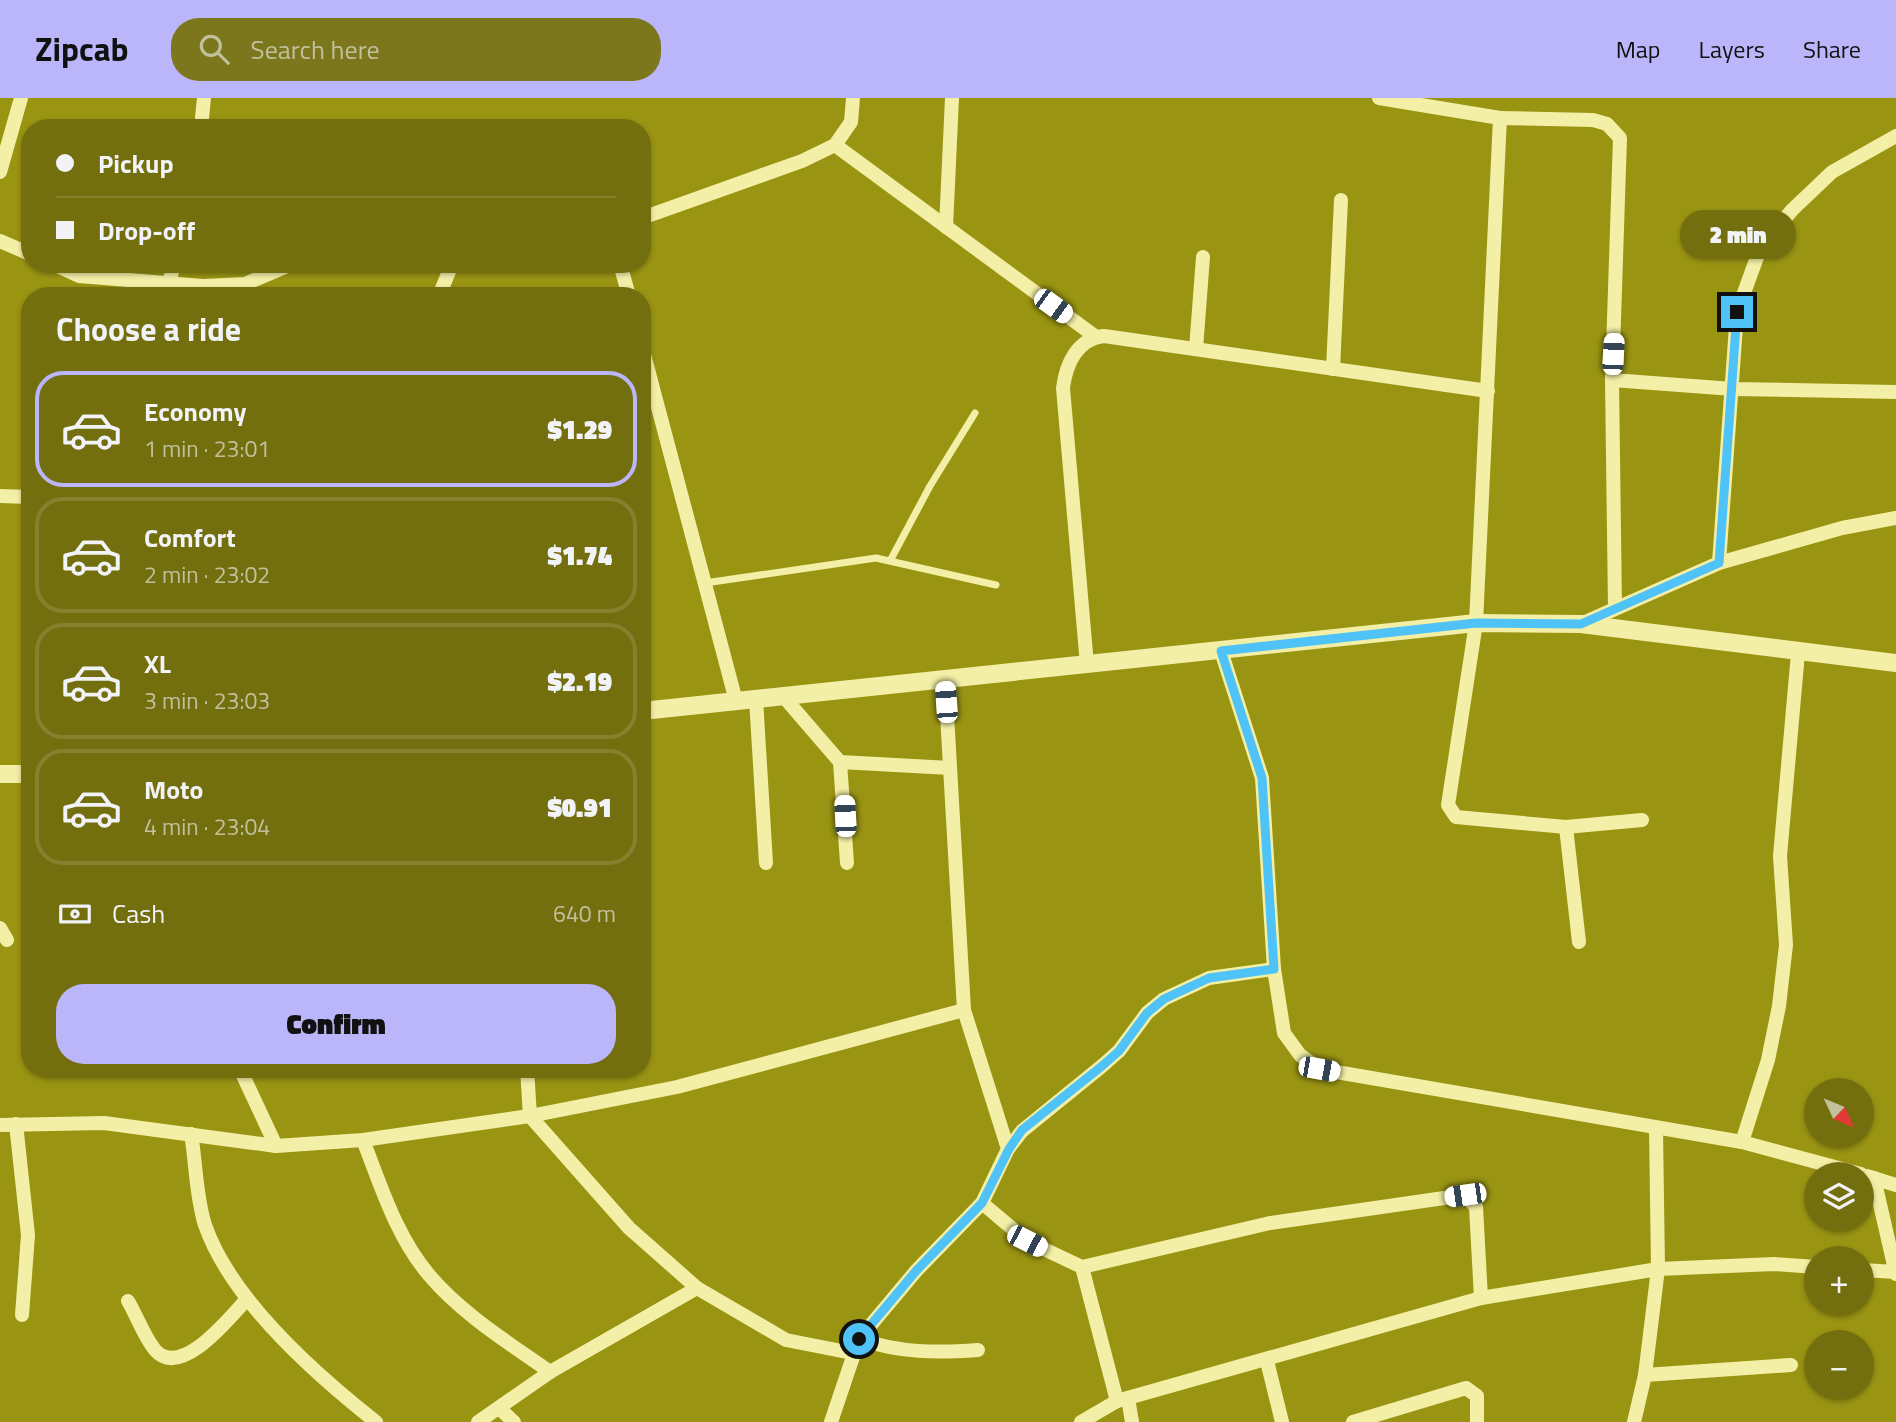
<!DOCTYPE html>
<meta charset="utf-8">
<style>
body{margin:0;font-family:"Titillium Web",sans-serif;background:#7c771c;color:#f1f3f6;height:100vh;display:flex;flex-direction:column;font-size:26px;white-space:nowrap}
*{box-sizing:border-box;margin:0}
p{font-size:23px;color:#c2c19e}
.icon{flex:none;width:38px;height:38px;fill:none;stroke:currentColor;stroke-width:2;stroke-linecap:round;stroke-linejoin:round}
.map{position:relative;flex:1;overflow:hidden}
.panel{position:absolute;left:21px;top:189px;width:630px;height:791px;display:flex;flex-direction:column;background:#746f0e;border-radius:28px;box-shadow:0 2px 5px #0004}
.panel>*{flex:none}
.hud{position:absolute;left:21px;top:21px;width:630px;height:154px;border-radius:28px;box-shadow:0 2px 5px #0004;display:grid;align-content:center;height:154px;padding:0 35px;background:#746f0e}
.needle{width:46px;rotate:134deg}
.tools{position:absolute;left:1804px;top:980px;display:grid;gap:14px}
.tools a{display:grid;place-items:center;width:70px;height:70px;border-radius:50%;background:#746f0e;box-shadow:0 2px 5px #0004;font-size:35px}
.end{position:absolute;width:32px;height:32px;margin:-16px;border:9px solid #4fc3f7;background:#111;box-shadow:0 0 0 4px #111}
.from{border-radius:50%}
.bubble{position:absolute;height:49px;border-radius:24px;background:#746f0e;box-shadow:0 2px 5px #0004;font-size:23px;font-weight:800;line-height:49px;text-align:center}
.car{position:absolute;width:21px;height:42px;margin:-21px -10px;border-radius:9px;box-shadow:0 0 5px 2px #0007;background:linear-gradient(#fff 24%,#345 0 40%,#fff 0 76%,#345 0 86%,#fff 0)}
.hud b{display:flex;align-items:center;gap:24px;height:66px;font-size:26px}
.hud b+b{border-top:2px solid #86812e}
.hud i{width:18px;height:18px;background:#f1f3f6}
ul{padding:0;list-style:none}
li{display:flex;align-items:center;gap:21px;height:116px;margin:0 14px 10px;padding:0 21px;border:4px solid #86812e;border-radius:28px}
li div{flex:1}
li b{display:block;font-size:26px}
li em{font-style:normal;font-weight:800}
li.on{border-color:#bbb5fa}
li>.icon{width:63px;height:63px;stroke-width:1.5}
h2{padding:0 35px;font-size:32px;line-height:84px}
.pay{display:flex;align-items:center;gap:18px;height:77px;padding:0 35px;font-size:26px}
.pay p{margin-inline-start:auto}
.cta{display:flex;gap:14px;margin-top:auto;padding:14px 35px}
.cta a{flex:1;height:80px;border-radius:28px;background:#bbb5fa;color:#111;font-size:28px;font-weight:800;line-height:80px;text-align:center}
header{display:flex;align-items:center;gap:42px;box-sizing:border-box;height:98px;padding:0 35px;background:#bbb5fa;color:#111}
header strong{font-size:33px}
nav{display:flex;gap:38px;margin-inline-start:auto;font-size:24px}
.search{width:490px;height:63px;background:#7c771c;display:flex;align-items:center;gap:18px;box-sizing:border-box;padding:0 24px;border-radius:28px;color:#c2c19e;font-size:26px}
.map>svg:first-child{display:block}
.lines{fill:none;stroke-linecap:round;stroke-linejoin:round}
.service{stroke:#f3efa7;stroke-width:7}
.minor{stroke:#f3efa7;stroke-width:14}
.tertiary{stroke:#f3efa7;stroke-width:18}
.route{stroke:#4fc3f7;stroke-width:9}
</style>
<header>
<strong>Zipcab</strong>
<div class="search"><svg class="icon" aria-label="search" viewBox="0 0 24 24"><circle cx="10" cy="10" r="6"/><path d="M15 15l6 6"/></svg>Search here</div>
<nav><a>Map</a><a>Layers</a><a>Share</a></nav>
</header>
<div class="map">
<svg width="1896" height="1324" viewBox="0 0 1896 1324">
<rect width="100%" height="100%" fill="#9a9413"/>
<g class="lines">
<g class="service">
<path d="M 890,463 L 930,388 L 975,315"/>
<path d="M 705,485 L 876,460 L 996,487"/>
</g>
<g class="minor">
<path d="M 1379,0 L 1500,20 L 1476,525 L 1448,707 L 1456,719 L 1566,729 L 1642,722"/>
<path d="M 1500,20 L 1593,22 L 1607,26 L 1620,40 L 1612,282 L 1615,510"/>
<path d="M 201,30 L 204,0"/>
<path d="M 835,47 L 1096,239"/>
<path d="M 0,74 L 21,0"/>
<path d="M 642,120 L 802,63 L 835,47 L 851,24 L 853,0"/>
<path d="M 946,129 L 952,0"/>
<path d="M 0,143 L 30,156"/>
<path d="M 53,166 L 79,178 L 203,188 L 245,186 L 292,166"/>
<path d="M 620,166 L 629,198"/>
<path d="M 169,185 L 174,166"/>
<path d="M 439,198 L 452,166"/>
<path d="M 642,249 L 736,603"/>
<path d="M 1196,251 L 1203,159"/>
<path d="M 1333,271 L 1341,102"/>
<path d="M 1612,282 L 1733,291 L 1896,294"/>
<path d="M 0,398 L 30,399"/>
<path d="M 1719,465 L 1737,214 L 1760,151 L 1792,112 L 1832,74 L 1896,38"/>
<path d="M 1581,526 L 1719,465 L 1842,430 L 1896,420"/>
<path d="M 1221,553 L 1262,680 L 1274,871 L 1284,935 L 1300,957 L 1319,971 L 1742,1044 L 1861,1076"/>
<path d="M 1087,567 L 1063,290 C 1066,266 1077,241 1104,238 L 1488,293"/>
<path d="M 945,582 L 964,912 L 1008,1051"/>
<path d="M 783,598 L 840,664 L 847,765"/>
<path d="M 756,601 L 766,765"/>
<path d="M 840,664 L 950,670"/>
<path d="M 1566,729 L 1579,844"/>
<path d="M 0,830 L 7,842"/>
<path d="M 240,971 L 276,1048"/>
<path d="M 527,971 L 530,1018 L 629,1130 L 697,1190 L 786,1242 L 852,1255"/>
<path d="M 16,1026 L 28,1137 L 22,1217"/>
<path d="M 0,1027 L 104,1025 L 276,1048 L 363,1042 L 530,1018 L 677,989 L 964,912"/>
<path d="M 191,1036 C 196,1065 196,1099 205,1127 C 231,1202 315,1276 376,1324"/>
<path d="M 363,1042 C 381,1088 396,1138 429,1177 C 462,1216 509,1245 550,1274"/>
<path d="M 1742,1044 L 1768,962 L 1779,908 L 1786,847 L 1780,758 L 1798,555"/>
<path d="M 1867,1078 L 1896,1087"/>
<path d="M 1874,1080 L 1896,1176"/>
<path d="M 982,1105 L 1027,1143 L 1082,1169 L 1270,1125 L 1465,1097 L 1476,1109 L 1481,1200"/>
<path d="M 1082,1169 L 1117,1303"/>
<path d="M 1862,1172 L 1896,1174"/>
<path d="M 128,1203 C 137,1218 144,1239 155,1252 C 181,1282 230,1219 247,1201"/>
<path d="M 859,1241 C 900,1255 936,1255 978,1252"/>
<path d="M 1267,1263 L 1282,1324"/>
<path d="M 1645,1277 L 1791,1267"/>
<path d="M 1128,1300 L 1132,1324"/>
<path d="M 499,1310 L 514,1324"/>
<path d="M 478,1324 L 550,1274 L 697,1190"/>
<path d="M 831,1324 L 859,1241 L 916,1173 L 982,1105 L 1008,1051 L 1022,1033 L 1102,968 L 1119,953 L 1147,915 L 1164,901 L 1209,880 L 1274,871"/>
<path d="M 1081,1324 L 1117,1303 L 1481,1200 L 1658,1171 L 1774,1166 L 1816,1169"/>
<path d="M 1353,1324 L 1466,1290 L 1477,1298 L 1477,1324"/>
<path d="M 1634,1324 L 1645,1277 L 1658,1171 L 1656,1031"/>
</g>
<g class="tertiary">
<path d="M 642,613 L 1476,525 L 1581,526 L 1896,565"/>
<path d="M 0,676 L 30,676"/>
</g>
</g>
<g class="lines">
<path class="route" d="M 859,1241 L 916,1173 L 982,1105 L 1009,1051 L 1022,1032 L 1102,968 L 1119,953 L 1147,915 L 1164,901 L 1209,880 L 1274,871 L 1262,680 L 1221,553 L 1476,525 L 1581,526 L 1719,465 L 1737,214"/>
</g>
</svg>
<div class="tools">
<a><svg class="needle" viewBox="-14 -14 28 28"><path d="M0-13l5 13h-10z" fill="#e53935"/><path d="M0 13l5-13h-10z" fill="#c2c19e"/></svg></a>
<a><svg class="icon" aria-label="layers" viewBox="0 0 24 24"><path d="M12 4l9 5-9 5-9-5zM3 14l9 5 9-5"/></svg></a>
<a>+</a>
<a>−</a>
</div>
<i class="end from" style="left:859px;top:1241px"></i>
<i class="end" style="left:1737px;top:214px"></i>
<div class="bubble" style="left:1680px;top:112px;width:116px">2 min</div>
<i class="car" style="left:1053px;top:208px;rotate:126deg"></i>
<i class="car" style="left:1613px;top:256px;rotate:3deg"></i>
<i class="car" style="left:946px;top:604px;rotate:356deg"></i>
<i class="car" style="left:845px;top:718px;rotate:357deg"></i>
<i class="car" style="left:1319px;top:971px;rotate:100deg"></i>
<i class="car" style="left:1465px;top:1097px;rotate:262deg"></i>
<i class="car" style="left:1027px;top:1143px;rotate:117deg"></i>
<div class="hud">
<b><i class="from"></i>Pickup</b>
<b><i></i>Drop-off</b>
</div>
<section class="panel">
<h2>Choose a ride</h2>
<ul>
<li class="on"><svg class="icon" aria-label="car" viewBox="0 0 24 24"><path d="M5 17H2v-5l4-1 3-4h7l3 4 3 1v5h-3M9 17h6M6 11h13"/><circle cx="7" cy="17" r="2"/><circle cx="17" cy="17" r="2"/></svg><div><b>Economy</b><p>1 min · 23:01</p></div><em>$1.29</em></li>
<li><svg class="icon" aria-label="car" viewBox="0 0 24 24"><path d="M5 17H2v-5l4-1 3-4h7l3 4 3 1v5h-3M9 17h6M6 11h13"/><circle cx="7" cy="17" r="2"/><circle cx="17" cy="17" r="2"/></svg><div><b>Comfort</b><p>2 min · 23:02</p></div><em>$1.74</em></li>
<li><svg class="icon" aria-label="car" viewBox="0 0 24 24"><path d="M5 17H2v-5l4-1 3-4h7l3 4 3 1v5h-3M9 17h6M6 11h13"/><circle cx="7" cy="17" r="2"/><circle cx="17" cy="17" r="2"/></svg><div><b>XL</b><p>3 min · 23:03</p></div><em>$2.19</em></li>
<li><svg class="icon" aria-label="car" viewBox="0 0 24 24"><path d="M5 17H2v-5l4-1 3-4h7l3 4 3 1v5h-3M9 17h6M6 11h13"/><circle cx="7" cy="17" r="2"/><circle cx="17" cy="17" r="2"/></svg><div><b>Moto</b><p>4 min · 23:04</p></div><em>$0.91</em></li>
</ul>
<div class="pay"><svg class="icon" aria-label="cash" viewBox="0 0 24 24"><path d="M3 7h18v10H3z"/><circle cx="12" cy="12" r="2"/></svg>Cash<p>640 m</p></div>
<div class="cta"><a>Confirm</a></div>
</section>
</div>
